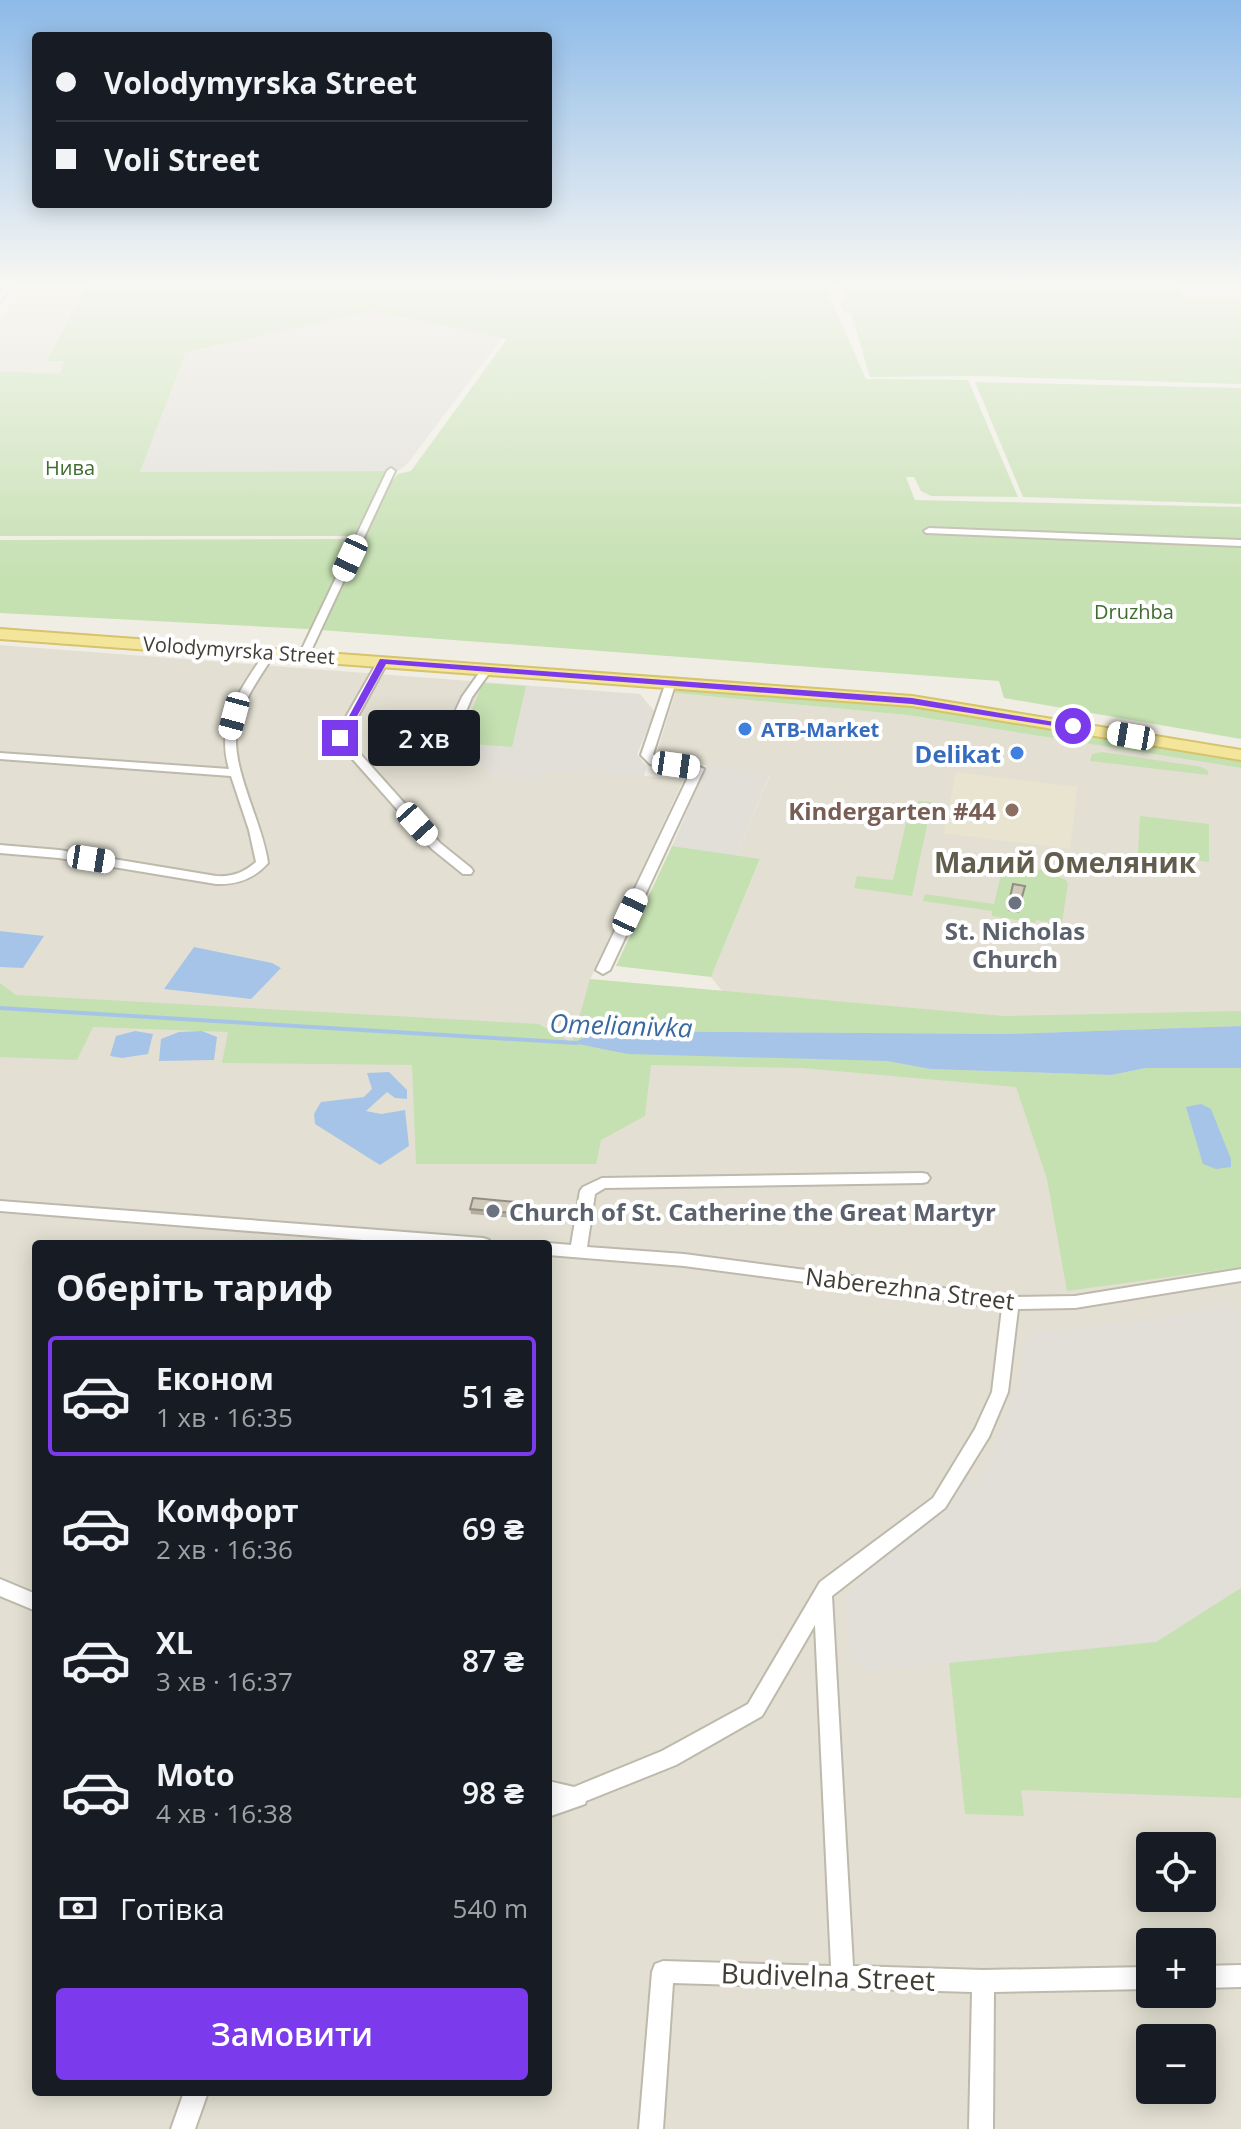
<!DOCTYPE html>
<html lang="uk">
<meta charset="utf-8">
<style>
body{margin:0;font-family:"Open Sans",sans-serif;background:#20242c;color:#f1f3f6;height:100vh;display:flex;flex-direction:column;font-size:30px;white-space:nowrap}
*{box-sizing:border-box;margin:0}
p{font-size:26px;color:#9ea1a6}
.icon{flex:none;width:44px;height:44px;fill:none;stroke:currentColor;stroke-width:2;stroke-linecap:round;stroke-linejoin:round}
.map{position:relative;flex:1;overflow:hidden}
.sheet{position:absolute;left:32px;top:1240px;width:520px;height:856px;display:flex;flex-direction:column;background:#171b24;border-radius:8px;box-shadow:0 4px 20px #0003}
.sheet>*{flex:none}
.guide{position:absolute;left:32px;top:32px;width:520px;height:176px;border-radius:8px;box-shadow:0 4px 20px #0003;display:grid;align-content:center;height:176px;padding:0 24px;background:#171b24}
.buttons{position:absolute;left:1136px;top:1832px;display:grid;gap:16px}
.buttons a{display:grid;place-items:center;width:80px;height:80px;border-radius:8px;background:#171b24;box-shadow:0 4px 20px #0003;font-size:40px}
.end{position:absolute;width:36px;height:36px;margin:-18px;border:10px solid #7c3aed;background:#fff;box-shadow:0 0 0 4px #fff}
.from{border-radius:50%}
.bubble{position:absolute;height:56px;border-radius:8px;background:#171b24;box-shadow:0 4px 20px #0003;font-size:26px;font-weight:600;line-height:56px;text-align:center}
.car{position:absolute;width:24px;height:48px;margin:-24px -12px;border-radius:10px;box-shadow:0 0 6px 2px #0007;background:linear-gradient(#fff 24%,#345 0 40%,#fff 0 76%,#345 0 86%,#fff 0)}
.guide b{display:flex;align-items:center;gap:28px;height:76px;font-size:30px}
.guide b+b{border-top:2px solid #363941}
.guide i{width:20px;height:20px;background:#f1f3f6}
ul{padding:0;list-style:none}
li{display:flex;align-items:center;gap:24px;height:120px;margin:0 16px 12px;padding:0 8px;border:4px solid transparent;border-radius:8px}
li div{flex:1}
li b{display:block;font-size:30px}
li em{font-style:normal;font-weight:600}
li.current{border-color:#7c3aed}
li>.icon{width:72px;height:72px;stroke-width:1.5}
h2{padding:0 24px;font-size:36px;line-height:96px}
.pay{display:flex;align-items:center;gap:20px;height:88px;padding:0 24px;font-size:30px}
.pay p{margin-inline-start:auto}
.action{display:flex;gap:16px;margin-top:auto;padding:16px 24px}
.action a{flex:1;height:92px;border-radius:8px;background:#7c3aed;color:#fff;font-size:32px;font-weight:600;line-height:92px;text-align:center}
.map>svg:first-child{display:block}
.residential{fill:#e3e0d3;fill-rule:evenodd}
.industrial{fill:#e2dfd9}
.education{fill:#e8e4cf}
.green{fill:#c5e0b1}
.water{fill:#a6c4e7}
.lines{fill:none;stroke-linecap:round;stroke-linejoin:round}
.stream{stroke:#a6c4e7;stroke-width:4}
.minor-casing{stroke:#bdb9ab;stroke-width:4}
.primary-casing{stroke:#d6c36c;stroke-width:4}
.minor{fill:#fff;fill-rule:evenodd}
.primary{fill:#f3e59a;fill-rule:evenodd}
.wall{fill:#b3aea1}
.building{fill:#d0cabb;stroke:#928d83;stroke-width:2}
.route{fill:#7c3aed}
.shop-dot{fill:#3f7fe0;stroke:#fff;stroke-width:3}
.education-dot{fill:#8d6e63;stroke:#fff;stroke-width:3}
.worship-dot{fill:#6b7280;stroke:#fff;stroke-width:3}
.labels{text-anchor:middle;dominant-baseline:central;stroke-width:8;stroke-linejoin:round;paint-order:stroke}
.far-park-label{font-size:20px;fill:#3f6c2f;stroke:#fff}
.far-street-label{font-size:20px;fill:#413e35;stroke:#fff}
.far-shop-label{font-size:20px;font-weight:bold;fill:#366cbe;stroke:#fff;text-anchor:start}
.shop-label{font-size:24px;font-weight:bold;fill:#366cbe;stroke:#fff;text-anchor:end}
.education-label{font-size:24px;font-weight:bold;fill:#785e54;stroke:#fff;text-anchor:end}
.worship-label{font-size:24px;font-weight:bold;fill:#5b616d;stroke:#fff}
.street-label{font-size:24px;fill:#413e35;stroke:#fff}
.water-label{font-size:26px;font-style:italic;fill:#3a69a1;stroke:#fff}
.quarter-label{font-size:28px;font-weight:bold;fill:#635d4d;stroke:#fff}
.near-street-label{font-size:28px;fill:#413e35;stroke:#fff}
</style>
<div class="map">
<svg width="1241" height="2129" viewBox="0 0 1241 2129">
<rect width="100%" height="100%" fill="#f0eee4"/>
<g class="residential">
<path d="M 23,283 L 89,283 L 46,360 L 64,361 L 61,373 L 0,372 L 0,320 Z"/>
<path d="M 1173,283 L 1241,283 L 1241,299 L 1184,298 Z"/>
<path d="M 0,645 L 640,694 L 655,712 L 637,754 L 646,767 L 644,776 L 684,779 L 590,980 L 722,991 L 711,977 L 760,860 L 736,856 L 770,775 L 659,758 L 656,755 L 675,693 L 907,715 L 1241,768 L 1241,2129 L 0,2129 ZM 36,1244 L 548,1244 L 548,2092 L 36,2092 ZM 1150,1846 L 1202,1846 L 1202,1898 L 1150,1898 ZM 1150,1942 L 1202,1942 L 1202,1994 L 1150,1994 ZM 1150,2038 L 1202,2038 L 1202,2090 L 1150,2090 Z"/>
</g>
<g class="industrial">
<path d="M 374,311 L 503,337 L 408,463 L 398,471 L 140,472 L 186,352 Z"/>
<path d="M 526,687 L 635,695 L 651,714 L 637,754 L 646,767 L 644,776 L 545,771 L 539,783 L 497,777 L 458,743 L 512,747 Z"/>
<path d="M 707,765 L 770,774 L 736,856 L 672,846 Z"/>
<path d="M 1225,1299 L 1241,1312 L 1241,1588 L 1156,1642 L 866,1672 L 849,1657 L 846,1594 L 965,1481 L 977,1483 L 1005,1422 L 1003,1418 L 1017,1387 L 1029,1334 L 1180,1315 Z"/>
</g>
<path class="education" d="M 956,772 L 1077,787 L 1070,849 L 944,833 Z"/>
<g class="green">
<path d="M 89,283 L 828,283 L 832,294 L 829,295 L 866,379 L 968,380 L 1018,497 L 931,496 L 921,491 L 914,477 L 906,477 L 915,500 L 1241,507 L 1241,739 L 1004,698 L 999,681 L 307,629 L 0,613 L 0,540 L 363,539 L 392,481 L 398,474 L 411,471 L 507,339 L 374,311 L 186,352 L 140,472 L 387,471 L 353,536 L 0,536 L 0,372 L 61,373 L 64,361 L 46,361 Z"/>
<path d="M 840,283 L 1173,283 L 1184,298 L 1241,299 L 1241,384 L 979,376 L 870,377 L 851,313 L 844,313 L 840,303 L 847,302 Z"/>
<path d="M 975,382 L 1241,388 L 1241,504 L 1023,497 Z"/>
<path d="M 483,683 L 526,686 L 512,747 L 458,743 Z"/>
<path d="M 677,685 L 911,705 L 1241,759 L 1241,768 L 907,715 L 675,693 Z"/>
<path d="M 1102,752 L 1202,767 L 1208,771 L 1208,775 L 1090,761 L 1092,754 Z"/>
<path d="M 918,801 L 932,802 L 912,896 L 854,888 L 857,876 L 893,880 L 906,823 L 913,824 Z"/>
<path d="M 1140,816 L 1209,824 L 1209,862 L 1138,853 Z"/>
<path d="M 672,846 L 760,859 L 711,977 L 616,966 Z"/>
<path d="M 1003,865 L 1043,870 L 1066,880 L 1068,884 L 1062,922 L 1048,925 L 1048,922 L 1036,920 L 1035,923 L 992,916 L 992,911 L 923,901 L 925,894 L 994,904 Z"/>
<path d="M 590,979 L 1003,1016 L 1241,1011 L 1241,1026 L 1006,1034 L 598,1031 L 887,1061 L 930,1069 L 1111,1075 L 1146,1068 L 1241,1068 L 1241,1267 L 1067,1291 L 1047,1179 L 1016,1087 L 802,1068 L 651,1065 L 645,1116 L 601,1140 L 596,1164 L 416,1164 L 412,1065 L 222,1063 L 228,1032 L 93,1027 L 77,1060 L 0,1057 L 0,983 L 16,995 L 539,1024 L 572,1043 Z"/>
<path d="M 1241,1588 L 1241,1798 L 1021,1790 L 1024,1816 L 965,1814 L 949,1663 L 1156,1642 Z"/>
</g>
<g class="water">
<path d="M 0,931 L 44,936 L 23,968 L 0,967 Z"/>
<path d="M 194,947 L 272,963 L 281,968 L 251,999 L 164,989 Z"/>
<path d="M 1241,1026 L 1241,1068 L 1146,1068 L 1111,1075 L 930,1069 L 887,1061 L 628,1054 L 573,1043 L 598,1031 L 1006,1034 Z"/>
<path d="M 135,1031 L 153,1034 L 148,1054 L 122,1058 L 110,1056 L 116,1036 Z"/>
<path d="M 202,1031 L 217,1037 L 214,1060 L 159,1061 L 161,1039 L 179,1032 Z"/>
<path d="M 389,1072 L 407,1090 L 407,1099 L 395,1098 L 387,1092 L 366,1111 L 381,1114 L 405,1110 L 409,1146 L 380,1165 L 315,1124 L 314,1114 L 321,1102 L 364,1097 L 372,1089 L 367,1073 Z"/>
<path d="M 1201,1104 L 1211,1109 L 1231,1159 L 1231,1167 L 1216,1169 L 1203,1164 L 1186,1107 Z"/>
</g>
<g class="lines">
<path class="stream" d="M 0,1008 L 577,1043"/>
<defs>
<g id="minor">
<path d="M 7,283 L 14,283 L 0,302 L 0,294 Z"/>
<path d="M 391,468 L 395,471 L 309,655 L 308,657 L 300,657 L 299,655 L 387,471 Z"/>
<path d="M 929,528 L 1241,540 L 1241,546 L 926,533 L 924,531 Z"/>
<path d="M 270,650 L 275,653 C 262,674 246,695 239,719 C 225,760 262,818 268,863 C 254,879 237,885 216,884 L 59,858 L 0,853 L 0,845 L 59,850 L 216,876 C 233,877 243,873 256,862 L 249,830 L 231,776 L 0,759 L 0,753 L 229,769 C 215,721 241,689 266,651 Z"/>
<path d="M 383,658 L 388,661 L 346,738 L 440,843 L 471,868 L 473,871 L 471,874 L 463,874 L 432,849 L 334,738 L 378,661 Z"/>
<path d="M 488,665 L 493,668 L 472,697 L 456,735 L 450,738 L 446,737 L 444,735 L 462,697 L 484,666 Z"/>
<path d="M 671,679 L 676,682 L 653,754 L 658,759 L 698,766 L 704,769 L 610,970 L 603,974 L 596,970 L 691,771 L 650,764 L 641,755 L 666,682 Z"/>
<path d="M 922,1173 L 927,1174 L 930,1178 L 927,1182 L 922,1183 L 605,1188 L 595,1194 L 587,1247 L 684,1254 L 1011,1297 L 1075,1296 L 1241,1269 L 1241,1281 L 1075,1308 L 1018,1309 L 1008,1392 L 989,1437 L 945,1508 L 832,1596 L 853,1966 L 983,1970 L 1150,1967 L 1150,1989 L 994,1992 L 993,2129 L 969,2129 L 972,1992 L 673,1983 L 663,2129 L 639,2129 L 652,1972 L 655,1964 L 663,1961 L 831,1966 L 815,1625 L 762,1716 L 676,1765 L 586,1801 L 585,1804 L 548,1817 L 548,1781 L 574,1787 L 662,1751 L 748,1704 L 820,1582 L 933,1498 L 975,1429 L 992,1392 L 1002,1308 L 684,1266 L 548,1255 L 548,1244 L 546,1244 L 548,1243 L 571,1245 L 580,1191 L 583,1187 L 602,1178 Z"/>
<path d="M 0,1201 L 483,1238 L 489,1240 L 491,1244 L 413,1244 L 0,1211 Z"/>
<path d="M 0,1579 L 36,1594 L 36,1611 L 0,1596 Z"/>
<path d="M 1241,1965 L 1241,1987 L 1202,1988 L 1202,1966 Z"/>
<path d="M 184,2092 L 208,2092 L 195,2129 L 171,2129 Z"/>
</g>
<path id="primary" d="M 0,629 L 912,696 L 1241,750 L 1241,760 L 912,706 L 0,639 Z"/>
</defs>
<use href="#minor" class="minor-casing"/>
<use href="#primary" class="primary-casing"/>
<use href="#minor" class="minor"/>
<use href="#primary" class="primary"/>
</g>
<g class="wall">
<path d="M 1025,886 L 1019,913 L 1008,911 L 1009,902 Z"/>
<path d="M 515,1202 L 512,1218 L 471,1214 L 470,1209 Z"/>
</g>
<g class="building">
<path d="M 1013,884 L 1025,886 L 1020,904 L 1009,902 Z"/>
<path d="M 473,1198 L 515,1202 L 512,1213 L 470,1209 Z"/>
</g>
<linearGradient id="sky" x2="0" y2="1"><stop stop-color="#8dbae8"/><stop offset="0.49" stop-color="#f8f7f3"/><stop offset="1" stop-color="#f8f7f3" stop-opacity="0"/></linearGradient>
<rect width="1241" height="581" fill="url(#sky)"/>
<path class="route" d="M 380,659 L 912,698 L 1078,726 L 1073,729 L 912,704 L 386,664 L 345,738 L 336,740 Z"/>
<g class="shop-dot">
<circle cx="745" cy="729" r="8"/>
<circle cx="1017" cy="753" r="8"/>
</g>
<circle class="education-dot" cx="1012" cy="810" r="8"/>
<g class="worship-dot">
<circle cx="1015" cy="903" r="8"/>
<circle cx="493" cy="1211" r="8"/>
</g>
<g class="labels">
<g class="far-park-label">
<text x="70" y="467">Нива</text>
<text x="1134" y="611">Druzhba</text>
</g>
<g class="far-street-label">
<text transform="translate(239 650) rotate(4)">Volodymyrska Street</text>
</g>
<g class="far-shop-label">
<text x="761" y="729">ATB-Market</text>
</g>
<g class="shop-label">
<text x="1001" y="753">Delikat</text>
</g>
<g class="education-label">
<text x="996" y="810">Kindergarten #44</text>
</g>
<g class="worship-label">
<text x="1015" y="930">St. Nicholas<tspan x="1015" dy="28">Church</tspan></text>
<text x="509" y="1211" text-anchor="start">Church of St. Catherine the Great Martyr</text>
</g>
<g class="street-label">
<text transform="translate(910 1288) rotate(7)">Naberezhna Street</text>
</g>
<g class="water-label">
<text transform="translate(621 1025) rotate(2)">Omelianivka</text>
</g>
<g class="quarter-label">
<text x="1065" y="862">Малий Омеляник</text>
</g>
<g class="near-street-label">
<text transform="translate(828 1976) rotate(2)">Budivelna Street</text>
</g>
</g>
</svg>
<div class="buttons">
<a><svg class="icon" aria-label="locate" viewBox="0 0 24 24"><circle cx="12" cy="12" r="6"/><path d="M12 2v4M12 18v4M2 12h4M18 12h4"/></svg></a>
<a>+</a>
<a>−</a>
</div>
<i class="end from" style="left:1073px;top:726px"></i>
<i class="end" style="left:340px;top:738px"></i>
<div class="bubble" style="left:368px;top:710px;width:112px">2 хв</div>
<i class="car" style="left:350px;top:558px;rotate:205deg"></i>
<i class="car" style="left:234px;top:716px;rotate:195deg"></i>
<i class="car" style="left:1131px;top:736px;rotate:280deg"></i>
<i class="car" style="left:676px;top:765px;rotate:98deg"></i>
<i class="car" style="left:417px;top:824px;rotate:138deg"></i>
<i class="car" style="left:91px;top:859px;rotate:99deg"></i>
<i class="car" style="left:630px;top:912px;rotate:25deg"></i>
<div class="guide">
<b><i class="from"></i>Volodymyrska Street</b>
<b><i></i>Voli Street</b>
</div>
<section class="sheet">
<h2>Оберіть тариф</h2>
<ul>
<li class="current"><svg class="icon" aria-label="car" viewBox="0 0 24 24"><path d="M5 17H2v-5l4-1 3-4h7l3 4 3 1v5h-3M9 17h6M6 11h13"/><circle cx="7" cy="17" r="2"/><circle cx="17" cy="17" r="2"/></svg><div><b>Економ</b><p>1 хв · 16:35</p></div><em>51 ₴</em></li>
<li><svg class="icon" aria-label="car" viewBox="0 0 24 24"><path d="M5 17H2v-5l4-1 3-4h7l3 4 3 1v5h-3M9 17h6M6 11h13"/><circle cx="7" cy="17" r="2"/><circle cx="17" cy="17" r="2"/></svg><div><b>Комфорт</b><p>2 хв · 16:36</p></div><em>69 ₴</em></li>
<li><svg class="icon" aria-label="car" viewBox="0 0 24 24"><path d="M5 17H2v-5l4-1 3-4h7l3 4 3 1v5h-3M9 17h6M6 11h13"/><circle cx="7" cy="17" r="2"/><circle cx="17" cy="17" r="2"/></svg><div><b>XL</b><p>3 хв · 16:37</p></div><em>87 ₴</em></li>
<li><svg class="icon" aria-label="car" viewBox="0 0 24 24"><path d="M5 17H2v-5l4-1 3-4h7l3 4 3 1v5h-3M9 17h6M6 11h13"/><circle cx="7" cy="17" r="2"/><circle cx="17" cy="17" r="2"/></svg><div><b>Moto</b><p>4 хв · 16:38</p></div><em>98 ₴</em></li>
</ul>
<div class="pay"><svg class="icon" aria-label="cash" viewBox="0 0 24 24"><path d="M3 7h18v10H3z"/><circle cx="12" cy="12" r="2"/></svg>Готівка<p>540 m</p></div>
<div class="action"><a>Замовити</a></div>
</section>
</div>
